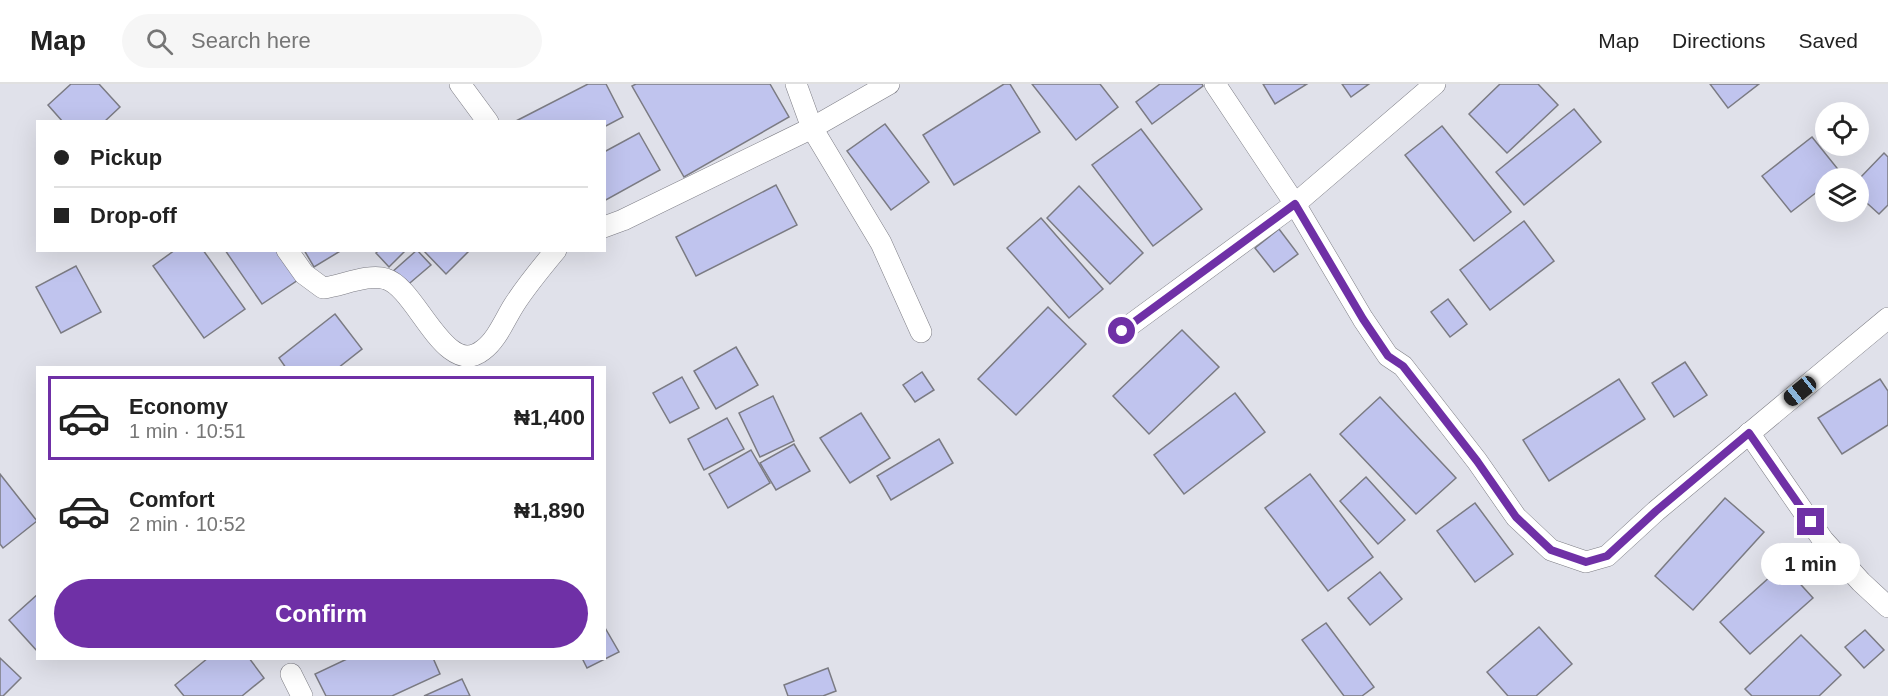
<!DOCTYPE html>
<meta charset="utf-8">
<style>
body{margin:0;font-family:Helvetica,sans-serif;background:#f6f6f6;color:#222;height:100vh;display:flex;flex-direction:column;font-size:22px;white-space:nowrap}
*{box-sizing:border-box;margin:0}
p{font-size:20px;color:#767676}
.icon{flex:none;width:33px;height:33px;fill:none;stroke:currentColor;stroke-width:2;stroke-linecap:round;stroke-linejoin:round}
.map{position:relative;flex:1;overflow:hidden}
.details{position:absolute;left:36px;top:282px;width:570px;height:294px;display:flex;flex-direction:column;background:#fff;border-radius:0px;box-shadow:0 6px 24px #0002}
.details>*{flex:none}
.guide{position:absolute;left:36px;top:36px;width:570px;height:132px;border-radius:0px;box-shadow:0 6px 24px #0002;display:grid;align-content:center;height:132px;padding:0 18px;background:#fff}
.controls{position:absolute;left:1815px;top:18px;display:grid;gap:12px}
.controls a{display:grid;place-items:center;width:54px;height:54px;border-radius:50%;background:#fff;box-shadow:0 6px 24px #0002;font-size:30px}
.end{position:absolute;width:27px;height:27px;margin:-14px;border:8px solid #6f30a6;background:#fff;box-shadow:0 0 0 3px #fff}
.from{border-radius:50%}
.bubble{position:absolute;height:42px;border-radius:21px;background:#fff;box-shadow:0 6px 24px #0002;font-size:20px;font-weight:600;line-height:42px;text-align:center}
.car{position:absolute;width:18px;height:36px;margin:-18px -9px;border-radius:8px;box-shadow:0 0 4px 2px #0007;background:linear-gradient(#222 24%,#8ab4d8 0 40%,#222 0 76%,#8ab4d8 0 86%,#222 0)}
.guide b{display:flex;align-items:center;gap:21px;height:57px;font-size:22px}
.guide b+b{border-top:2px solid #e0e0e0}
.guide i{width:15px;height:15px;background:#222}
ul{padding:10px 0 0;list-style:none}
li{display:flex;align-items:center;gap:18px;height:84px;margin:0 12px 9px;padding:0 6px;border:3px solid transparent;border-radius:0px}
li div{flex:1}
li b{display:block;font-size:22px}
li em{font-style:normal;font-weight:600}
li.current{border-color:#6f30a6}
li>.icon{width:54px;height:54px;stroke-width:1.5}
.action{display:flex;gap:12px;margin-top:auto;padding:12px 18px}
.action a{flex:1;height:69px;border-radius:36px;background:#6f30a6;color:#fff;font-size:24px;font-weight:600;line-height:69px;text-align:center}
header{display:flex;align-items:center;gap:36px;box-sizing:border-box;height:84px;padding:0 30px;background:#fff;border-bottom:2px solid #e0e0e0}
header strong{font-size:28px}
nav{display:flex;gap:33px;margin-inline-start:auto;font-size:21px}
.search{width:420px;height:54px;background:#f6f6f6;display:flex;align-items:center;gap:15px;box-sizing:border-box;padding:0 21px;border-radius:33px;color:#767676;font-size:22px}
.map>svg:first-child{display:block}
.building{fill:#c0c4ee;stroke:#7b7b83;stroke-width:1.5}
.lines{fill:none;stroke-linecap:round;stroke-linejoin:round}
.street-casing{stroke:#7d7d85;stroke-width:22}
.street{stroke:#fff;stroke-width:21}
.route{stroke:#6f30a6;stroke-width:8}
</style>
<header>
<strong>Map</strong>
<div class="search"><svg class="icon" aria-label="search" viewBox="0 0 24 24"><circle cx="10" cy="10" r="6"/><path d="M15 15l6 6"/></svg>Search here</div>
<nav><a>Map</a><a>Directions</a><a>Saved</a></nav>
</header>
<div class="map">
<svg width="1888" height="612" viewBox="0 0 1888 612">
<rect width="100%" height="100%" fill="#e0e1ea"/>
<g class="building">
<path d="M 71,0 L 99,0 L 120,23 L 104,38 L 63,38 L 48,21 Z"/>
<path d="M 588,0 L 606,0 L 623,33 L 604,43 L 604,38 L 514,38 Z"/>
<path d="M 636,0 L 770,0 L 789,33 L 684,93 L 632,2 Z"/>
<path d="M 1004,0 L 1010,0 L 1040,48 L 954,101 L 923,51 Z"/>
<path d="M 1032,0 L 1100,0 L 1118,23 L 1076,56 Z"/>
<path d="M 1160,0 L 1202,0 L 1203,2 L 1152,40 L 1136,18 Z"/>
<path d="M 1263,0 L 1307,0 L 1275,20 Z"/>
<path d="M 1342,0 L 1369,0 L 1351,13 Z"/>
<path d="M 1500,0 L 1538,0 L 1558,21 L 1507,69 L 1469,30 Z"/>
<path d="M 1710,0 L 1759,0 L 1728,24 Z"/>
<path d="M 1574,25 L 1601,58 L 1524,121 L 1496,88 Z"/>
<path d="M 885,40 L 929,98 L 891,126 L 847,67 Z"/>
<path d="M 1442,42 L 1511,128 L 1474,157 L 1405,71 Z"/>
<path d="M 1141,45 L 1202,125 L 1153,162 L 1092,81 Z"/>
<path d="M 639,49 L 660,86 L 604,117 L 604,68 Z"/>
<path d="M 1812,53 L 1841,89 L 1834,94 L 1826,94 L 1826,101 L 1791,128 L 1762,92 Z"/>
<path d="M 1884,69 L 1888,73 L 1888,121 L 1879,130 L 1858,111 L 1858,96 Z"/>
<path d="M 776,101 L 797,141 L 696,192 L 676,153 Z"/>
<path d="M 1079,102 L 1143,169 L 1110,200 L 1047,134 Z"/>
<path d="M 1041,134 L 1103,205 L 1069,234 L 1007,164 Z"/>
<path d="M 1524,137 L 1554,177 L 1490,226 L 1460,186 Z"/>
<path d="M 1279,145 L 1298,170 L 1274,188 L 1255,164 Z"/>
<path d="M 175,166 L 203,166 L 245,225 L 204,254 L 153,182 Z"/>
<path d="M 225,166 L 282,166 L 301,194 L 262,220 Z"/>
<path d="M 304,166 L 342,166 L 314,183 Z"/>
<path d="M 379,166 L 406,166 L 389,183 L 376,169 Z"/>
<path d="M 417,166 L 431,181 L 404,204 L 391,189 Z"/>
<path d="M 423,166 L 470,166 L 446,190 Z"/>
<path d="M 76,182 L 101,228 L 61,249 L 36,203 Z"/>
<path d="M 1448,215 L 1467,240 L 1450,253 L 1431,228 Z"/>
<path d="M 1048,223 L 1086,260 L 1016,331 L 978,295 Z"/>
<path d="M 335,230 L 362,265 L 338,284 L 286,284 L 279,274 Z"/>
<path d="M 1182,246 L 1219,283 L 1149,350 L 1113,312 Z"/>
<path d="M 736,263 L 758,301 L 716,325 L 694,287 Z"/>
<path d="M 1685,278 L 1707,311 L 1674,333 L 1652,299 Z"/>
<path d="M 922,288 L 934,306 L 915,318 L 903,301 Z"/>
<path d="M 682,293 L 699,324 L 670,339 L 653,309 Z"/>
<path d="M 1619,295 L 1645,335 L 1549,397 L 1523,356 Z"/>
<path d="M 1880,295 L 1888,307 L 1888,341 L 1842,370 L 1818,334 Z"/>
<path d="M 1235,309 L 1265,348 L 1184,410 L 1154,371 Z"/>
<path d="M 773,312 L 794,357 L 760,373 L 739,329 Z"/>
<path d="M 1380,313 L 1456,394 L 1416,430 L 1340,350 Z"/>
<path d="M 861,329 L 890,374 L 850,399 L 820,354 Z"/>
<path d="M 727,334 L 744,365 L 704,386 L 688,355 Z"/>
<path d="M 939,355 L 953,379 L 891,416 L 877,392 Z"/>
<path d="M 794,360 L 810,387 L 776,406 L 760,379 Z"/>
<path d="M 751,366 L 770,399 L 728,424 L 709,390 Z"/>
<path d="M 0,390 L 37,437 L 3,464 L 0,460 Z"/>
<path d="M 1310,390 L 1373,473 L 1328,507 L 1265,424 Z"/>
<path d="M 1366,393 L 1405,436 L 1378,460 L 1340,417 Z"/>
<path d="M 1725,414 L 1764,448 L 1693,526 L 1655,492 Z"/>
<path d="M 1475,419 L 1513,470 L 1475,498 L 1437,447 Z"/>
<path d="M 1783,481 L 1813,514 L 1750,570 L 1720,538 Z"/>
<path d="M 1380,488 L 1402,515 L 1370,541 L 1348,514 Z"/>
<path d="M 38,510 L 38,568 L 9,536 Z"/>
<path d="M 1326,539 L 1374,603 L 1362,612 L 1344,612 L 1302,556 Z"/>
<path d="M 604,542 L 619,568 L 587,584 L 582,574 L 604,574 Z"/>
<path d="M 1539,543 L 1572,580 L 1536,612 L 1508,612 L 1487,588 Z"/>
<path d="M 1865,546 L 1884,566 L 1864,584 L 1845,563 Z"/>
<path d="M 1801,551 L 1841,591 L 1819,612 L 1752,612 L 1745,605 Z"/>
<path d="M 0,574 L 21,594 L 3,612 L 0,612 Z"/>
<path d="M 208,574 L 249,574 L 264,594 L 242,612 L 184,612 L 175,601 Z"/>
<path d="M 349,574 L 433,574 L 440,590 L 392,612 L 326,612 L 315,590 Z"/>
<path d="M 828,584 L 836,607 L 823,612 L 788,612 L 784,601 Z"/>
<path d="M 462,595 L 470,612 L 424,612 Z"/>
</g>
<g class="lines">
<defs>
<g id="street">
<path d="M 460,0 L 488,38"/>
<path d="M 796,0 L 812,44 L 881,159 L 921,248"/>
<path d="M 1215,0 L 1295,120 L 1363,235 L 1388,272 L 1403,282 L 1477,377 L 1516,433 L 1551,466 L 1586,478 L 1607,472 L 1656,427 L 1888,234"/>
<path d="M 604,143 L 623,136 L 812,44 L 889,0"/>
<path d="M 287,166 L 304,190 L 323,204 C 341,202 369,189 386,195 C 417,204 445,296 483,266 C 497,256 505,235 514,221 C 526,202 541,184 556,166"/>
<path d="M 1122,247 L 1295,120 L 1435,0"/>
<path d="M 1749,349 L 1823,456 L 1861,498 L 1888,523"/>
<path d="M 291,590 L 302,612"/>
</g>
</defs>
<use href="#street" class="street-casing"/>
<use href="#street" class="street"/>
</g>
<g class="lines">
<path class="route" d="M 1122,247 L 1295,120 L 1363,235 L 1388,272 L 1403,282 L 1477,377 L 1516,433 L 1551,466 L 1586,478 L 1607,472 L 1656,427 L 1749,349 L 1811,438"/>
</g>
</svg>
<div class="controls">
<a><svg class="icon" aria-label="locate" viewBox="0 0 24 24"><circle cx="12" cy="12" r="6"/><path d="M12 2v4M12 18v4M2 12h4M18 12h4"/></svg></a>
<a><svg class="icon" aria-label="layers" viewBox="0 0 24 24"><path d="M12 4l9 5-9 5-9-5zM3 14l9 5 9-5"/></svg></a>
</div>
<i class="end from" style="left:1122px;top:247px"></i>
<i class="end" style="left:1811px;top:438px"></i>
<div class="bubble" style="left:1761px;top:459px;width:99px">1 min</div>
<i class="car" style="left:1800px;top:307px;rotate:231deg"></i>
<div class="guide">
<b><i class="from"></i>Pickup</b>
<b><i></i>Drop-off</b>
</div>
<section class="details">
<ul>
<li class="current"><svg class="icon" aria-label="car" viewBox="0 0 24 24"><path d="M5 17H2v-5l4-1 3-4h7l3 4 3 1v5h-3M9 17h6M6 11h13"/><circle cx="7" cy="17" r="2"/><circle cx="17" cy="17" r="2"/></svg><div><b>Economy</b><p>1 min · 10:51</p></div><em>₦1,400</em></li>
<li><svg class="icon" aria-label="car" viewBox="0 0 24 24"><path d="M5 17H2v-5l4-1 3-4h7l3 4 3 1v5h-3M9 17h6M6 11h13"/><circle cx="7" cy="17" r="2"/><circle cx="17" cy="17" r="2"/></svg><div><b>Comfort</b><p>2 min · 10:52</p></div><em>₦1,890</em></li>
</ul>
<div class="action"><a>Confirm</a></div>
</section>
</div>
